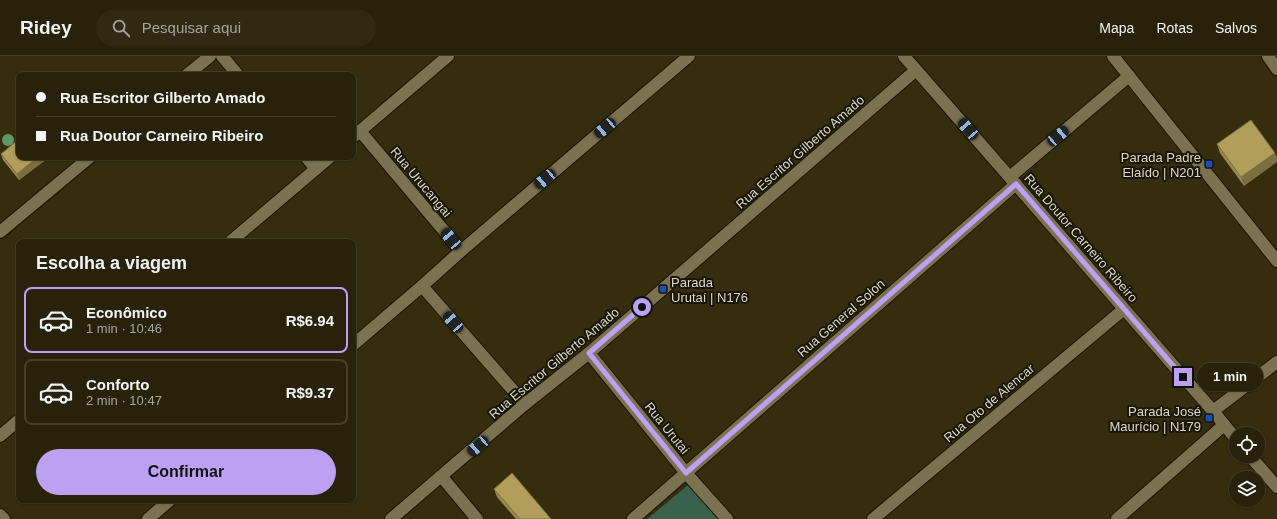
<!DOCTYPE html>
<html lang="pt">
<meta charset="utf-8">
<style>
body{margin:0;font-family:Helvetica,sans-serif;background:#302a13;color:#f1f3f6;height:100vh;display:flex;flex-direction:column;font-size:15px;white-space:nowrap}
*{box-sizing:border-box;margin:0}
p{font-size:13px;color:#a5a49c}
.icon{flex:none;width:22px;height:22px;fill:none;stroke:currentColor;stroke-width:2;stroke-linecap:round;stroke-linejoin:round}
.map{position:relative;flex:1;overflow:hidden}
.side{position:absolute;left:16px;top:183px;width:340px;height:264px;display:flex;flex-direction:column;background:#28220a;border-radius:8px;box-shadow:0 1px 3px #0004,0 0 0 1px #443f2b}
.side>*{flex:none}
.guide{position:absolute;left:16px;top:16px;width:340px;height:88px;border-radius:8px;box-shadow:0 1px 3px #0004,0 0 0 1px #443f2b;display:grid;align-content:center;height:88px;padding:0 20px;background:#28220a}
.controls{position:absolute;left:1229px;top:371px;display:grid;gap:8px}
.controls a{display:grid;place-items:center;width:36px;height:36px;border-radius:50%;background:#28220a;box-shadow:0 1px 3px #0004,0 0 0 1px #443f2b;font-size:20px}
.end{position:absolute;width:18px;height:18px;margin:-9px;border:5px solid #bca0f2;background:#111;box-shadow:0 0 0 2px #111}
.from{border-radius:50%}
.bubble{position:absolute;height:28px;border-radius:14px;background:#28220a;box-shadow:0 1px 3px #0004,0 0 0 1px #443f2b;font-size:13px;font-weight:700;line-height:28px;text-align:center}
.car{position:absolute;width:12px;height:24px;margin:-12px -6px;border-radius:5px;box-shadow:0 0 3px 1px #0007;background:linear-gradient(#222 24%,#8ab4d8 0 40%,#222 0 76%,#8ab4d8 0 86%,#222 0)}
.guide b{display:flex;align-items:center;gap:14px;height:38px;font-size:15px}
.guide b+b{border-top:1px solid #443f2b}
.guide i{width:10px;height:10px;background:#f1f3f6}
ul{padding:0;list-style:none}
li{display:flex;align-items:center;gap:12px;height:66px;margin:0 8px 6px;padding:0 12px;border:2px solid #443f2b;border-radius:8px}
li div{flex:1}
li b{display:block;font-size:15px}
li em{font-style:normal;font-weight:700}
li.current{border-color:#bca0f2}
li>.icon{width:36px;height:36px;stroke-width:1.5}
h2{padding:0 20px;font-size:18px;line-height:48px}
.button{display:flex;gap:8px;margin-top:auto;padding:8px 20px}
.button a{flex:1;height:46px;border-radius:24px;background:#bca0f2;color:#111;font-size:16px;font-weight:700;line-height:46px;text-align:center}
header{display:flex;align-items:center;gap:24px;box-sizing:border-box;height:56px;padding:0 20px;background:#28220a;border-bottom:1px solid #443f2b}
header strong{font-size:19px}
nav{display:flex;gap:22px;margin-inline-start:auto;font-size:14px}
.search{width:280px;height:36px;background:#302a13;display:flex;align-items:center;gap:10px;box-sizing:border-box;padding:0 14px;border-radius:22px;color:#a5a49c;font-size:15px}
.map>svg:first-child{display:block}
.green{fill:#39604b}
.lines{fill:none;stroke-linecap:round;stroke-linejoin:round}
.minor-casing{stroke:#1b1601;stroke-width:14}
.tertiary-casing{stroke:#1b1601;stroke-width:14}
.minor{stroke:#7b7251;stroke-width:12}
.tertiary{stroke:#7b7251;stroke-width:12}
.tree{fill:#63966a}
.wall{fill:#97884d}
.shaded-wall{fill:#7b6f3f}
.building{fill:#b09e5a;stroke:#7b6f3f}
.route{stroke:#bca0f2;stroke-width:5}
.transit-dot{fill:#1a4fb4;stroke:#191609;stroke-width:1.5}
.labels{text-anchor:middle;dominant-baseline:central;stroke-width:4;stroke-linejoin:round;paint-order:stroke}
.street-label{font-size:13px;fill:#dcd7c5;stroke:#191609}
.poi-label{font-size:13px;fill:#dcd7c5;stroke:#191609;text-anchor:end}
</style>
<header>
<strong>Ridey</strong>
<div class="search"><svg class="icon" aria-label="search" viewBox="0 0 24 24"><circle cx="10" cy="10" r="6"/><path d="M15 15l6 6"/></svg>Pesquisar aqui</div>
<nav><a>Mapa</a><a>Rotas</a><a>Salvos</a></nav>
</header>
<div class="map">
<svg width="1277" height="463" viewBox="0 0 1277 463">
<rect width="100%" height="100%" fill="#352d0d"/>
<path class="green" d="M 688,429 L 721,463 L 647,463 Z"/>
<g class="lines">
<defs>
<g id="minor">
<path d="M 222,0 L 238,19"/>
<path d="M 1268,0 L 1277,13"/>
<path d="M 360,75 L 461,195"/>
<path d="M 353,81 L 448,0"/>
<path d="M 306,101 L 316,113"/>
<path d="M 1010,121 L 1129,20"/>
<path d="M 230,186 L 330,101"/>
<path d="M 422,230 L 525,348"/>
<path d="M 353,289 L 422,230 L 461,195 L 689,0"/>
<path d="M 589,297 L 686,417 L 727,463"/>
<path d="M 1213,355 L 1277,306"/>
<path d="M 0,380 L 19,364"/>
<path d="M 442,421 L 477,463"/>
<path d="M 148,463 L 170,444"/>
<path d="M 873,463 L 1124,253"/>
<path d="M 1117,463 L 1224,369"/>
</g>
<g id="tertiary">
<path d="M 904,0 L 1213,355 L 1236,383"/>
<path d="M 1113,0 L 1277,205"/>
<path d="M 187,19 L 210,0"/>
<path d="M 0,176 L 90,101"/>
<path d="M 1250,400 L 1277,431"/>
<path d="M 0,459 L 4,463"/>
<path d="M 391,463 L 525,348 L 589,297 L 916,14"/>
<path d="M 633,463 L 1016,128"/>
</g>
</defs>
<use href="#minor" class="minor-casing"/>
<use href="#tertiary" class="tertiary-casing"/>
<use href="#minor" class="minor"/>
<use href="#tertiary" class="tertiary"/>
</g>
<circle class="tree" cx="8" cy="84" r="6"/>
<g class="wall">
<path d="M 1251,64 L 1244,130 L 1220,97 L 1217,88 Z"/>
<path d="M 1,98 L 48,102 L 19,124 L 3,104 Z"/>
<path d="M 494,433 L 551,463 L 516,463 L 497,441 Z"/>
</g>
<g class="shaded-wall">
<path d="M 1275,97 L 1277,101 L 1277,106 L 1244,130 L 1241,121 Z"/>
<path d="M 38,101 L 47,101 L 48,102 L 19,124 L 17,118 Z"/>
</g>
<g class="building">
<path d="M 1251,64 L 1275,97 L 1241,121 L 1217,88 Z"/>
<path d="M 19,83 L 19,101 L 38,101 L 17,118 L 1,98 Z"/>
<path d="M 512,417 L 551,463 L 520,463 L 494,433 Z"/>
</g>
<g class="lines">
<path class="route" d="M 642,251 L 589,297 L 686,417 L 1016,128 L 1183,321"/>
</g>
<g class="transit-dot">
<rect x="1205" y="104" width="8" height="8" rx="2"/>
<rect x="659" y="229" width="8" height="8" rx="2"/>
<rect x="1205" y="358" width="8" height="8" rx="2"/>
</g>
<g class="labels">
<g class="street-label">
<text transform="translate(800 96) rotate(-41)">Rua Escritor Gilberto Amado</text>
<text transform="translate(421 126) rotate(50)">Rua Urucangai</text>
<text transform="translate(1081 182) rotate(49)">Rua Doutor Carneiro Ribeiro</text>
<text transform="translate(841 262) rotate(-41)">Rua General Solon</text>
<text transform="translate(554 307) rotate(-40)">Rua Escritor Gilberto Amado</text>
<text transform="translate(989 347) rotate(-40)">Rua Oto de Alencar</text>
<text transform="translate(667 372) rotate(51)">Rua Urutai</text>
</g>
<g class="poi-label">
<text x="1201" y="101">Parada Padre<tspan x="1201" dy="15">Elaído | N201</tspan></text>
<text x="671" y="226" text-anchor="start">Parada<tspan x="671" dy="15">Urutaí | N176</tspan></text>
<text x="1201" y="355">Parada José<tspan x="1201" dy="15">Maurício | N179</tspan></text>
</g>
</g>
</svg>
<div class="controls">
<a><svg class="icon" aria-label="locate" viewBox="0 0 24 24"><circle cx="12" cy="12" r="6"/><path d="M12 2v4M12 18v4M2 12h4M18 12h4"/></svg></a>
<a><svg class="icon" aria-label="layers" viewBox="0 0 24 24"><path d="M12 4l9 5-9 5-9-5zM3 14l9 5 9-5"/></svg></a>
</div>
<i class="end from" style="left:642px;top:251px"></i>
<i class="end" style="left:1183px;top:321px"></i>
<div class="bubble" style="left:1197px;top:307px;width:66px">1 min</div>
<i class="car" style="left:605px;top:72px;rotate:230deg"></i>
<i class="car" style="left:968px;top:73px;rotate:319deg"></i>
<i class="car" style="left:1058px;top:80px;rotate:50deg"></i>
<i class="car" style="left:545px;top:123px;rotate:230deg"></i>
<i class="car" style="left:451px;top:183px;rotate:320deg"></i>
<i class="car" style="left:453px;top:266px;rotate:319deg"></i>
<i class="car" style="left:478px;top:390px;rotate:229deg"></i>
<div class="guide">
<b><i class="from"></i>Rua Escritor Gilberto Amado</b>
<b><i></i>Rua Doutor Carneiro Ribeiro</b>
</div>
<section class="side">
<h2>Escolha a viagem</h2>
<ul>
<li class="current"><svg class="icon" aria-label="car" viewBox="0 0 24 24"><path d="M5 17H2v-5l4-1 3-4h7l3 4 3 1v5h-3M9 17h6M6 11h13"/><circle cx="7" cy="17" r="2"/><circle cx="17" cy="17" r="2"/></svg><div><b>Econômico</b><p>1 min · 10:46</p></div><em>R$6.94</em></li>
<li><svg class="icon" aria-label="car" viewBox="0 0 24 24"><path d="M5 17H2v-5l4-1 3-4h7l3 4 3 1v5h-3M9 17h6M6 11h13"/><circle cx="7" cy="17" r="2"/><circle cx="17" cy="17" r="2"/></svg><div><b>Conforto</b><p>2 min · 10:47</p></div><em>R$9.37</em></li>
</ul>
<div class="button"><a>Confirmar</a></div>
</section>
</div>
